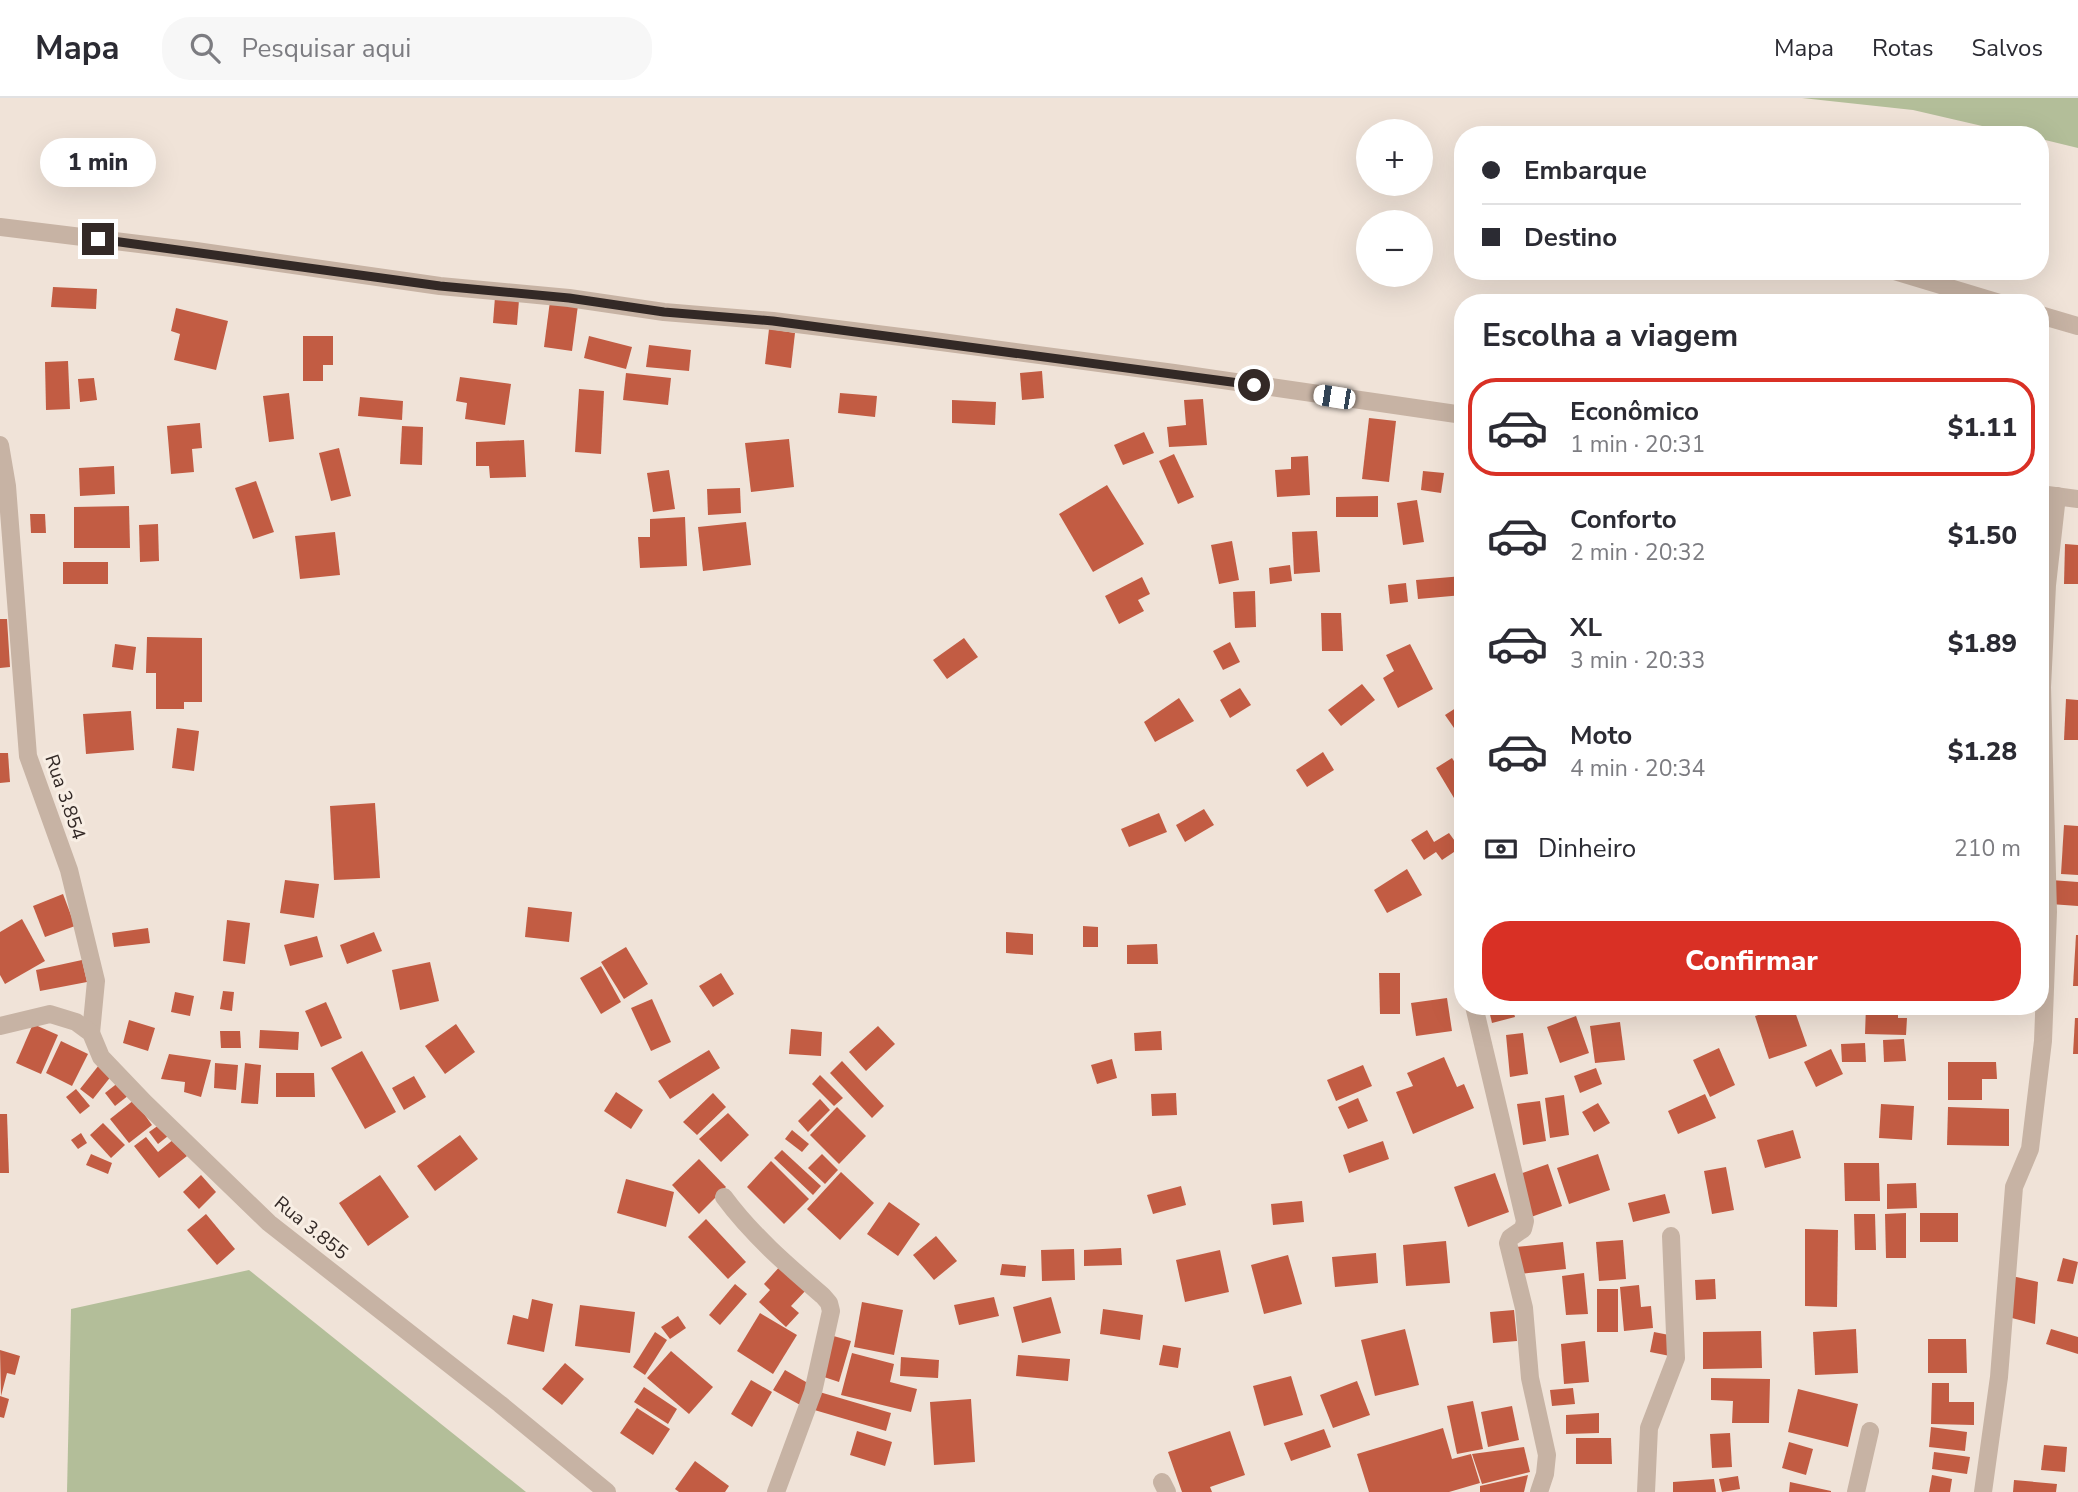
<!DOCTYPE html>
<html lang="pt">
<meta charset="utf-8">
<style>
body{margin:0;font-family:"Nunito Sans",sans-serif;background:#f7f7f7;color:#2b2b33;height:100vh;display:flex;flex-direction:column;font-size:26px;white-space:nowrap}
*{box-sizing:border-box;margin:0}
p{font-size:23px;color:#7c7c81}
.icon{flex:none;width:38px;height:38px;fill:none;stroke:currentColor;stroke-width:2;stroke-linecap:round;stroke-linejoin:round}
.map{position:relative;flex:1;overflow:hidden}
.panel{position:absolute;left:1454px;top:196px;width:595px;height:721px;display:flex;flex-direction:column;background:#fff;border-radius:28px;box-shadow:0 7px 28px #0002}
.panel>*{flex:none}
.top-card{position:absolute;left:1454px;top:28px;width:595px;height:154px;border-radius:28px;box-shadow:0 7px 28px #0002;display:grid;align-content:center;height:154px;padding:0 28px;background:#fff}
.fabs{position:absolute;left:1356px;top:21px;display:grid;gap:14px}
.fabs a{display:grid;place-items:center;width:77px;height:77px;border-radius:50%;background:#fff;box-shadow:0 7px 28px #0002;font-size:35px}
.end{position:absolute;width:32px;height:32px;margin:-16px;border:9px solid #332926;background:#fff;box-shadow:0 0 0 4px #fff}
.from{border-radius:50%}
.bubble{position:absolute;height:49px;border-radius:24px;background:#fff;box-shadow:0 7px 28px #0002;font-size:23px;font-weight:800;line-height:49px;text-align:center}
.car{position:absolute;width:21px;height:42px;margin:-21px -10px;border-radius:9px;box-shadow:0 0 5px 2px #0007;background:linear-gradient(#fff 24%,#345 0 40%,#fff 0 76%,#345 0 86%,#fff 0)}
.top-card b{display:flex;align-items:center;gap:24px;height:66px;font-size:26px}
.top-card b+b{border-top:2px solid #e1e1e2}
.top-card i{width:18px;height:18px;background:#2b2b33}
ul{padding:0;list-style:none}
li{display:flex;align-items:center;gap:21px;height:98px;margin:0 14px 10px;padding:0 14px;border:4px solid transparent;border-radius:28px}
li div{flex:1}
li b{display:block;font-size:26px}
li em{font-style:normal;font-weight:800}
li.current{border-color:#d93025}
li>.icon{width:63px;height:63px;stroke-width:1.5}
h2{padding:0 28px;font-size:32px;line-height:84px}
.pay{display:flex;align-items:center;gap:18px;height:77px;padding:0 28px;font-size:26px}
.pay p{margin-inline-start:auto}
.cta{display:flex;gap:14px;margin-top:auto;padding:14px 28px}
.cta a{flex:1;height:80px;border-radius:28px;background:#d93025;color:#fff;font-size:28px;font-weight:800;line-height:80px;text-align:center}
header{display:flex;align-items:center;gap:42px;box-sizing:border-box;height:98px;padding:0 35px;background:#fff;border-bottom:2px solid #e1e1e2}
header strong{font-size:33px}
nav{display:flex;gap:38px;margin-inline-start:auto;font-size:24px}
.search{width:490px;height:63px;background:#f7f7f7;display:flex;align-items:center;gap:18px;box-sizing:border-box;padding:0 24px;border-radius:28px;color:#7c7c81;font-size:26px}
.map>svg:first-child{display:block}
.green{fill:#b3be99}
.building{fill:#c25c43}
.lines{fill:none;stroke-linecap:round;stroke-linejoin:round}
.lane{stroke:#c7b3a4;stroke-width:18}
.street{stroke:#c7b3a4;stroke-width:18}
.route{stroke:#332926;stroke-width:9}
.labels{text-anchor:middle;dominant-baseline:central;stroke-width:6;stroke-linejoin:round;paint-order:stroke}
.street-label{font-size:19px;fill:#332926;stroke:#f8eee4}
</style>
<header>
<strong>Mapa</strong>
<div class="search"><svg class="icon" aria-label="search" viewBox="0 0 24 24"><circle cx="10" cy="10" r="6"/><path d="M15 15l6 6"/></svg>Pesquisar aqui</div>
<nav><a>Mapa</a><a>Rotas</a><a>Salvos</a></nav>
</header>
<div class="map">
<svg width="2078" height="1394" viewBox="0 0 2078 1394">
<rect width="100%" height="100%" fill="#f0e3d8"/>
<g class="green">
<path d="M 1802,0 L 2078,0 L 2078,50 L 2041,41 L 2040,37 L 2021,37 L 1913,12 Z"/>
<path d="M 249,1172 L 526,1394 L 67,1394 L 71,1211 Z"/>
</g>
<g class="building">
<path d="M 53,189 L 97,191 L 96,211 L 51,209 Z"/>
<path d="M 495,199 L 519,202 L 517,227 L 493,225 Z"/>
<path d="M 550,203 L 578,207 L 572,253 L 544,249 Z"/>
<path d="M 176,210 L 228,223 L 216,272 L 174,262 L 180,236 L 171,233 Z"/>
<path d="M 769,231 L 795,235 L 791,270 L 765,266 Z"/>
<path d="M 303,238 L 333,238 L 333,267 L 323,267 L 323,283 L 303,283 Z"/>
<path d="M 589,238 L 632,249 L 626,271 L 584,260 Z"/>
<path d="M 649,247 L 691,252 L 689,273 L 646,269 Z"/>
<path d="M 68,263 L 70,311 L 46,312 L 45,264 Z"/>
<path d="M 1042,273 L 1044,300 L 1022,302 L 1020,275 Z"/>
<path d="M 626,275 L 671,280 L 668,307 L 623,302 Z"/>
<path d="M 460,279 L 511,286 L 505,327 L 465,321 L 467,305 L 456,303 Z"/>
<path d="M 94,280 L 97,302 L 80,304 L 78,281 Z"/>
<path d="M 579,291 L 604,293 L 601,356 L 575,354 Z"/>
<path d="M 289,295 L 294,341 L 269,344 L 263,298 Z"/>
<path d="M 840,295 L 877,298 L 875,319 L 838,315 Z"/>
<path d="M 360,299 L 403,303 L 402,322 L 358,318 Z"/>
<path d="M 1203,301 L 1207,347 L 1169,349 L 1167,329 L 1186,327 L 1184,302 Z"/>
<path d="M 952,302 L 996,304 L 995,327 L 952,325 Z"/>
<path d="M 1369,320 L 1396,323 L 1389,384 L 1362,381 Z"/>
<path d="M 200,325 L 202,350 L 192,351 L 194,374 L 171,376 L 167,328 Z"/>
<path d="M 402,328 L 423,329 L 422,367 L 400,366 Z"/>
<path d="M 1144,334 L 1154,355 L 1123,367 L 1114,347 Z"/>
<path d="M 789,341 L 794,389 L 751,394 L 745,345 Z"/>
<path d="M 524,342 L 526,379 L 490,380 L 489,368 L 476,368 L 476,344 Z"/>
<path d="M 339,350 L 351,398 L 331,403 L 319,355 Z"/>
<path d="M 1174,356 L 1194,399 L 1178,406 L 1159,363 Z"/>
<path d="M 1308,358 L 1310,397 L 1277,399 L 1275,372 L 1291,371 L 1291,359 Z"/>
<path d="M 114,368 L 115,396 L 80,398 L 79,370 Z"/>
<path d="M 669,372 L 675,411 L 653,414 L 647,375 Z"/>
<path d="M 1423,373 L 1444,375 L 1441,395 L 1421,392 Z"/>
<path d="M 256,383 L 274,434 L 253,441 L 235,390 Z"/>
<path d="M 1107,387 L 1144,446 L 1093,474 L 1059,416 Z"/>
<path d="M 740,390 L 741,415 L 708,417 L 707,391 Z"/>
<path d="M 1378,398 L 1378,419 L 1336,419 L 1336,399 Z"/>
<path d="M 1417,402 L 1424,444 L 1403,447 L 1397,405 Z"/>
<path d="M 129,408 L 130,450 L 74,450 L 74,409 Z"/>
<path d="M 30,416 L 45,416 L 46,435 L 31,435 Z"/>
<path d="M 685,419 L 687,468 L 640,470 L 638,439 L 650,439 L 650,421 Z"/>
<path d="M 746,424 L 751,467 L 703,473 L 698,429 Z"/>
<path d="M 158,426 L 159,463 L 140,464 L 139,427 Z"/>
<path d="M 1317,433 L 1320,474 L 1294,476 L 1292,434 Z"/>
<path d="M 335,434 L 340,477 L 300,481 L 295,438 Z"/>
<path d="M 1232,443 L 1239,482 L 1219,486 L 1211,447 Z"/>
<path d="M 2065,446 L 2078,447 L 2078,486 L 2064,486 Z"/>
<rect x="63" y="464" width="45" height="22"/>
<path d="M 1290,467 L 1292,483 L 1270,486 L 1269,470 Z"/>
<path d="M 1463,478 L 1463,497 L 1418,501 L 1416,482 Z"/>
<path d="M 1142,479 L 1150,496 L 1138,502 L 1144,513 L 1119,526 L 1105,498 Z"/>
<path d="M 1406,485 L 1408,504 L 1390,506 L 1388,487 Z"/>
<path d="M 1255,493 L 1256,529 L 1235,530 L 1233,494 Z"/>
<path d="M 1321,515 L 1341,515 L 1343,553 L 1322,553 Z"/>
<path d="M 0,521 L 7,521 L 10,569 L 0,570 Z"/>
<path d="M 147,539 L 202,540 L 202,604 L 184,604 L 184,611 L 156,611 L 156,575 L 146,575 Z"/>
<path d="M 964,540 L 978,559 L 947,581 L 933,562 Z"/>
<path d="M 1230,544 L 1240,564 L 1223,572 L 1213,553 Z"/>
<path d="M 115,546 L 136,549 L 133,572 L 112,569 Z"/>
<path d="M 1410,546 L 1433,591 L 1398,610 L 1383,580 L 1394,573 L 1386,557 Z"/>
<path d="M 1362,586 L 1375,602 L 1341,628 L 1328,612 Z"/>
<path d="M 1240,590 L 1251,607 L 1230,620 L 1220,602 Z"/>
<path d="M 1179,600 L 1194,623 L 1155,644 L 1144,624 Z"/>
<path d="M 2066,601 L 2078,602 L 2078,642 L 2064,642 Z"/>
<path d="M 1462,606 L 1463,607 L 1463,643 L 1445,617 Z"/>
<path d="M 131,613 L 134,652 L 86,656 L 83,616 Z"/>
<path d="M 177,630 L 199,633 L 194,673 L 172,670 Z"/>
<path d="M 1323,654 L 1334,672 L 1307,689 L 1296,672 Z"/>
<path d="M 0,655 L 8,655 L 10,684 L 0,685 Z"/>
<path d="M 1452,660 L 1463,677 L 1463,694 L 1454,700 L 1436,670 Z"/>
<path d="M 1463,699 L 1463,719 L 1454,705 Z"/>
<path d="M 375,705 L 380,780 L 334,782 L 330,708 Z"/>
<path d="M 1204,711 L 1214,727 L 1185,744 L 1176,727 Z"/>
<path d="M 1159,715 L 1167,734 L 1129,749 L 1121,731 Z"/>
<path d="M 2064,727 L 2078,728 L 2078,777 L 2061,776 Z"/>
<path d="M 1427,732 L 1434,744 L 1449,735 L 1460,750 L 1442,762 L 1436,754 L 1424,762 L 1411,742 Z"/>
<path d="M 1407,771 L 1422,797 L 1387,815 L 1374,792 Z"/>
<path d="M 285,782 L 319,786 L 314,820 L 280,815 Z"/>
<path d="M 2051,782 L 2078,784 L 2078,808 L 2050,806 Z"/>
<path d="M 63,796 L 75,828 L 45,839 L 33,808 Z"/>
<path d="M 528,809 L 572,814 L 569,844 L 525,839 Z"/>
<path d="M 22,821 L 45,863 L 5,886 L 0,877 L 0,834 Z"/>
<path d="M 227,822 L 250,825 L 245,866 L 223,863 Z"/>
<path d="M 1083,828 L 1098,829 L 1098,849 L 1083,849 Z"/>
<path d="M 148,830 L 150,845 L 114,849 L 112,835 Z"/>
<path d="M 374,834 L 382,853 L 347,866 L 340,847 Z"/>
<path d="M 1006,834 L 1033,836 L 1033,857 L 1006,855 Z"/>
<path d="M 2076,837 L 2078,837 L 2078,888 L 2073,888 Z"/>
<path d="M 317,838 L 323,859 L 290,868 L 284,847 Z"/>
<path d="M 1157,846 L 1158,866 L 1127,866 L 1127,847 Z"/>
<path d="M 626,849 L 648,886 L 624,901 L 601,864 Z"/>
<path d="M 82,862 L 87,884 L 40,893 L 36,872 Z"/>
<path d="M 430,864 L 439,903 L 400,912 L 392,872 Z"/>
<path d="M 601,868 L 621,904 L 601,916 L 580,880 Z"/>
<path d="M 721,875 L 734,896 L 713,909 L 699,888 Z"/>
<path d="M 1379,875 L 1400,875 L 1400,916 L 1380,916 Z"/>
<path d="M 223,893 L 234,894 L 232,913 L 220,911 Z"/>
<path d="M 175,894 L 194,898 L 190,918 L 171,914 Z"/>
<path d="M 1447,900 L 1452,933 L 1416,938 L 1411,905 Z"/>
<path d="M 652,901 L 671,944 L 651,953 L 631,910 Z"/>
<path d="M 326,904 L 342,940 L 321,949 L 305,913 Z"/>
<path d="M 1488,908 L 1512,908 L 1515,919 L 1492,925 Z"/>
<path d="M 1785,908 L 1793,908 L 1807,948 L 1769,961 L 1755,918 Z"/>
<path d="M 1866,908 L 1898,908 L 1898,920 L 1907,920 L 1906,937 L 1865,936 Z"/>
<path d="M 1936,908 L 1958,908 L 1958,917 L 1936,916 Z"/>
<path d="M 1576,918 L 1589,955 L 1560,965 L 1547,929 Z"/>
<path d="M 2075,920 L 2078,920 L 2078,956 L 2073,956 Z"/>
<path d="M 129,922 L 155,930 L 148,953 L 123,945 Z"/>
<path d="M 1620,924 L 1625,962 L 1595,965 L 1590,928 Z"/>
<path d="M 33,926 L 58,937 L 41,976 L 16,965 Z"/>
<path d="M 456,926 L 475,954 L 445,976 L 425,948 Z"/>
<path d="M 878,928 L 895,946 L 866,973 L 849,954 Z"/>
<path d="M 791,931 L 822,934 L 821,958 L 789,956 Z"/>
<path d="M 260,932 L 299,934 L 298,952 L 259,950 Z"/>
<path d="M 220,933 L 240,933 L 241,950 L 221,950 Z"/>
<path d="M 1161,933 L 1162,952 L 1135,953 L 1134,935 Z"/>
<path d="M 1523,935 L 1528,976 L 1510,979 L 1506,937 Z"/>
<path d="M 1904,941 L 1906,963 L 1884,964 L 1883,942 Z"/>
<path d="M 61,943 L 88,956 L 72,988 L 46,975 Z"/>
<path d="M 1865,945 L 1866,964 L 1842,964 L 1841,946 Z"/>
<path d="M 1719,950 L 1735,987 L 1710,999 L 1693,962 Z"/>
<path d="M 1831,951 L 1843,976 L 1816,989 L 1804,964 Z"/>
<path d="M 709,952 L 720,970 L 670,1001 L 658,983 Z"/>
<path d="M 362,953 L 396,1014 L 365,1031 L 331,970 Z"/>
<path d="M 169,956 L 211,962 L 201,999 L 184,994 L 185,984 L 161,981 Z"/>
<path d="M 1444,959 L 1457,989 L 1464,986 L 1474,1010 L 1413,1036 L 1396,994 L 1413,988 L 1407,975 Z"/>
<path d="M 1112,961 L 1117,980 L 1097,986 L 1091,967 Z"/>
<path d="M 842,963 L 884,1008 L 872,1020 L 830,975 Z"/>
<path d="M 1948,964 L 1996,964 L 1997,981 L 1982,981 L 1982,1002 L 1948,1002 Z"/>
<path d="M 215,965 L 238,967 L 236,992 L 214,990 Z"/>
<path d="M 245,965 L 261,967 L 258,1006 L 241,1005 Z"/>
<path d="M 99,967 L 112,977 L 93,1001 L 80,991 Z"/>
<path d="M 1363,967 L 1372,988 L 1336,1003 L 1327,982 Z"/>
<path d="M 1596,970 L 1602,986 L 1580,995 L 1574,978 Z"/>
<path d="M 276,975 L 314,975 L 315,999 L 276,999 Z"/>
<path d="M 820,977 L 843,1000 L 834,1008 L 812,986 Z"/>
<path d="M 414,978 L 426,999 L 404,1012 L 392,990 Z"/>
<path d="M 119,984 L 129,997 L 115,1008 L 105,995 Z"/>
<path d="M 76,991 L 90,1008 L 80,1016 L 66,999 Z"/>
<path d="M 616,994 L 643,1012 L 631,1031 L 604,1013 Z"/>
<path d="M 713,995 L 726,1009 L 697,1037 L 683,1024 Z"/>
<path d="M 1176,995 L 1177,1017 L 1152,1018 L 1151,996 Z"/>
<path d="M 1705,996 L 1716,1020 L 1678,1036 L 1668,1013 Z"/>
<path d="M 1564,997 L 1569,1037 L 1550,1040 L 1545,1000 Z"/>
<path d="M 1358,1000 L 1368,1023 L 1348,1031 L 1338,1009 Z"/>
<path d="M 820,1001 L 830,1012 L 808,1034 L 798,1023 Z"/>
<path d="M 134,1002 L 152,1027 L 129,1045 L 110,1021 Z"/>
<path d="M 1540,1003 L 1546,1043 L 1523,1047 L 1517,1006 Z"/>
<path d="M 1598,1005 L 1610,1025 L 1594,1034 L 1582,1014 Z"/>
<path d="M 1881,1006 L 1914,1008 L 1912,1042 L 1879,1040 Z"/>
<path d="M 837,1009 L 866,1038 L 839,1066 L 810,1037 Z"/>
<path d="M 1948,1009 L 2009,1011 L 2009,1048 L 1947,1047 Z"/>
<path d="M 728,1015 L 749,1037 L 721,1064 L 699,1041 Z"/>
<path d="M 0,1016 L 7,1016 L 9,1075 L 0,1075 Z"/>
<path d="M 103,1025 L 125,1047 L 111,1060 L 90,1037 Z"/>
<path d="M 159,1027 L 168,1038 L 158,1046 L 149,1034 Z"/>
<path d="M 792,1032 L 809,1046 L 802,1054 L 785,1041 Z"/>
<path d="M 1793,1032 L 1801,1060 L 1765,1070 L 1757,1042 Z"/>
<path d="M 81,1035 L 87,1045 L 78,1051 L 71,1042 Z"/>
<path d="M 460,1037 L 478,1061 L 435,1093 L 417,1068 Z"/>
<path d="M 146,1039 L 158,1054 L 174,1041 L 187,1058 L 159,1080 L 134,1048 Z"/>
<path d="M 1383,1043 L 1389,1061 L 1349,1075 L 1343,1057 Z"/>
<path d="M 782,1052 L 821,1088 L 813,1097 L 774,1060 Z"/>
<path d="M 91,1056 L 112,1065 L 108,1076 L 86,1067 Z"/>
<path d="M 822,1056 L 838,1072 L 825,1086 L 808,1070 Z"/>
<path d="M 1598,1056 L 1610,1092 L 1569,1106 L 1557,1070 Z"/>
<path d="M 699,1061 L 726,1089 L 699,1116 L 672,1087 Z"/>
<path d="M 771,1063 L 809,1101 L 784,1126 L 747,1089 Z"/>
<path d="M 1844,1065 L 1879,1065 L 1880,1103 L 1845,1103 Z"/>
<path d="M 1548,1066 L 1562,1108 L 1531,1119 L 1517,1077 Z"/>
<path d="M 1726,1069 L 1734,1112 L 1712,1116 L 1704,1073 Z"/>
<path d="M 841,1074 L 874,1105 L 840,1142 L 807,1111 Z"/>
<path d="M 1495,1075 L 1509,1114 L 1468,1129 L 1454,1089 Z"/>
<path d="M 201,1077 L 216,1094 L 199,1111 L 183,1094 Z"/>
<path d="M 380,1077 L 409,1119 L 368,1148 L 339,1105 Z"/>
<path d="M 626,1081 L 674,1094 L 666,1129 L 617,1115 Z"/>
<path d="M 1916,1085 L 1917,1110 L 1887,1111 L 1887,1086 Z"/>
<path d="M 1181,1088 L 1186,1107 L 1153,1116 L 1147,1097 Z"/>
<path d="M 1665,1096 L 1670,1115 L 1633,1124 L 1628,1105 Z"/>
<path d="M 1302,1103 L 1304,1124 L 1273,1127 L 1271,1106 Z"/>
<path d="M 889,1104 L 920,1126 L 898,1158 L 867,1136 Z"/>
<path d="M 1906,1115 L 1906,1160 L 1886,1160 L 1885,1116 Z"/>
<rect x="1920" y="1115" width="38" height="29"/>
<path d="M 206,1116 L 235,1151 L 217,1167 L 187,1132 Z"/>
<path d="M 1854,1116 L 1875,1116 L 1876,1152 L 1855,1152 Z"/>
<path d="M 706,1121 L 746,1164 L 728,1181 L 688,1139 Z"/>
<path d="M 1805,1131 L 1838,1132 L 1837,1209 L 1805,1208 Z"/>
<path d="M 936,1138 L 957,1163 L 934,1182 L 913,1157 Z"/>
<path d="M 1623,1142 L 1626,1181 L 1599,1183 L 1596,1144 Z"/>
<path d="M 1446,1143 L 1450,1185 L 1406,1188 L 1403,1147 Z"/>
<path d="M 1563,1144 L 1566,1171 L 1518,1176 L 1516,1149 Z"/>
<path d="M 1121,1150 L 1122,1167 L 1084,1168 L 1084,1152 Z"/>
<path d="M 1074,1151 L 1075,1182 L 1042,1183 L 1041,1152 Z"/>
<path d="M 1220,1152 L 1229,1194 L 1185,1204 L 1176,1162 Z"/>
<path d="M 1376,1155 L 1378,1185 L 1335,1189 L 1332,1159 Z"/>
<path d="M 1288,1157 L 1302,1206 L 1264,1216 L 1251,1167 Z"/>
<path d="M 2063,1160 L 2078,1164 L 2073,1186 L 2057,1183 Z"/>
<path d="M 782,1166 L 808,1190 L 791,1208 L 799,1215 L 786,1229 L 759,1204 L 770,1192 L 764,1186 Z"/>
<path d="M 1002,1166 L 1026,1168 L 1025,1179 L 1000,1177 Z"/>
<path d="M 1584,1175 L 1588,1216 L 1566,1217 L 1562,1178 Z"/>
<path d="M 2012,1178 L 2038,1184 L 2035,1226 L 2008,1219 Z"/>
<path d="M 1715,1181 L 1716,1201 L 1696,1202 L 1695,1182 Z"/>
<path d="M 735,1186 L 747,1196 L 720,1227 L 709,1217 Z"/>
<path d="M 1639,1187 L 1641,1209 L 1651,1208 L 1653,1230 L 1624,1233 L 1620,1189 Z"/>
<rect x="1597" y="1191" width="21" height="43"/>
<path d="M 994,1199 L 999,1218 L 959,1227 L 954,1207 Z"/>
<path d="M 1051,1199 L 1061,1235 L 1022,1245 L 1013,1209 Z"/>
<path d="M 532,1201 L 553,1206 L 544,1254 L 507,1246 L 513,1217 L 528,1221 Z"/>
<path d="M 862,1204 L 903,1212 L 894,1257 L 854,1249 Z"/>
<path d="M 580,1207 L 635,1214 L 630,1255 L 575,1248 Z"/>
<path d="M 1103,1211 L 1143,1217 L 1140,1242 L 1100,1236 Z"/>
<path d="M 1514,1212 L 1517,1243 L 1493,1245 L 1490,1214 Z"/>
<path d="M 760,1215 L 797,1237 L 773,1276 L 737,1253 Z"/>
<path d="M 678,1218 L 686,1230 L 670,1241 L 661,1229 Z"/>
<path d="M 1405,1231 L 1419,1287 L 1375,1298 L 1361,1242 Z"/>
<path d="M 1856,1231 L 1858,1275 L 1815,1277 L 1813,1234 Z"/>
<path d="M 2051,1231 L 2078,1239 L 2078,1256 L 2046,1246 Z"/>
<path d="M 1761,1233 L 1762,1270 L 1703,1271 L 1703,1234 Z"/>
<path d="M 655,1234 L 667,1242 L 645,1277 L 633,1269 Z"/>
<path d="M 1654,1234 L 1674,1238 L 1670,1258 L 1650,1254 Z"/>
<path d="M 830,1237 L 851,1243 L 839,1284 L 818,1277 Z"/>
<path d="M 1928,1241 L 1966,1241 L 1967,1275 L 1928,1275 Z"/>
<path d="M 1585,1243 L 1589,1284 L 1564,1286 L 1561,1246 Z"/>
<path d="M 1163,1247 L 1181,1250 L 1178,1270 L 1159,1267 Z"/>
<path d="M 0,1252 L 20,1258 L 15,1277 L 7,1275 L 1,1298 Z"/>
<path d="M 671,1253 L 713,1289 L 689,1316 L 647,1280 Z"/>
<path d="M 852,1255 L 894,1266 L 890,1284 L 917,1291 L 911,1314 L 841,1297 Z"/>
<path d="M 1018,1257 L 1070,1261 L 1068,1283 L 1016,1278 Z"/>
<path d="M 901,1259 L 939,1262 L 938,1280 L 900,1278 Z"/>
<path d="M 565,1265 L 584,1281 L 562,1307 L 542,1291 Z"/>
<path d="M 785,1272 L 813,1288 L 802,1308 L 773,1292 Z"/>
<path d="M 1291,1278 L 1303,1317 L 1264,1328 L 1253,1288 Z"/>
<path d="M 1711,1280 L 1770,1281 L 1769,1325 L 1732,1325 L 1733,1303 L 1711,1302 Z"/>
<path d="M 751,1282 L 772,1294 L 752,1329 L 731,1316 Z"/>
<path d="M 1357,1283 L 1370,1317 L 1333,1330 L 1320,1297 Z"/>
<path d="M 1932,1285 L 1949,1285 L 1949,1304 L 1974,1304 L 1974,1327 L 1931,1326 Z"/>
<path d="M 644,1289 L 677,1311 L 668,1326 L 634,1304 Z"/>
<path d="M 1573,1290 L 1575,1306 L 1552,1308 L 1550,1292 Z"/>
<path d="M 1798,1291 L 1858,1306 L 1848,1349 L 1788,1334 Z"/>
<path d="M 816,1293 L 891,1315 L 886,1333 L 811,1311 Z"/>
<path d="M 0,1298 L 9,1301 L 4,1320 L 0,1319 Z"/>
<path d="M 971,1301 L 975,1364 L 934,1367 L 930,1304 Z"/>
<path d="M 1473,1303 L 1483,1351 L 1457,1356 L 1447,1308 Z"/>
<path d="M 1512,1308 L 1519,1342 L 1488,1349 L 1481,1314 Z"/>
<path d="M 637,1310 L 670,1331 L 653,1357 L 620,1335 Z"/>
<path d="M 1599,1315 L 1599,1335 L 1566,1336 L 1566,1317 Z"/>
<path d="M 1931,1329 L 1967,1334 L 1965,1353 L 1929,1349 Z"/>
<path d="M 1443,1330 L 1452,1361 L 1471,1356 L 1480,1385 L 1449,1394 L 1369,1394 L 1357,1356 Z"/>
<path d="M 1324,1331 L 1331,1349 L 1291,1363 L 1284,1345 Z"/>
<path d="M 857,1333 L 892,1344 L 885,1368 L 850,1357 Z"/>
<path d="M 1230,1333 L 1245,1377 L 1210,1389 L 1212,1394 L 1182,1394 L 1168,1354 Z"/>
<path d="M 1730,1335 L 1732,1369 L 1712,1370 L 1710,1336 Z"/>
<path d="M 1576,1340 L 1611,1340 L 1612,1366 L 1576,1366 Z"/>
<path d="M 1789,1344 L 1813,1351 L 1806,1377 L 1782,1370 Z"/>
<path d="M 2044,1347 L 2067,1349 L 2065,1374 L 2041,1372 Z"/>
<path d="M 1524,1349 L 1530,1374 L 1482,1386 L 1472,1356 Z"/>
<path d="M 1934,1354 L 1970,1359 L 1967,1376 L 1932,1371 Z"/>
<path d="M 695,1363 L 729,1388 L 725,1394 L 679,1394 L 675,1391 Z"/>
<path d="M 1528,1377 L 1524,1394 L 1480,1394 L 1480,1388 Z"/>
<path d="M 1932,1377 L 1952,1381 L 1950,1394 L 1929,1394 Z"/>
<path d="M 1738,1378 L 1740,1391 L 1722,1394 L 1719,1381 Z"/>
<path d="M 1714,1381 L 1716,1394 L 1673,1394 L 1673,1384 Z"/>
<path d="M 2014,1382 L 2057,1386 L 2056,1394 L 2013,1394 Z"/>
<path d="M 1790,1384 L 1831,1393 L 1831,1394 L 1789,1394 Z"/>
</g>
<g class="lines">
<g class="lane">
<path d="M 1894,173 L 2000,205"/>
<path d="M 2040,217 L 2078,228"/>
</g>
<g class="street">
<path d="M 0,129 L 196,153 L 440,188 L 569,200 L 664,214 L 773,223 L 941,244 L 1174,275 L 1463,317"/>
<path d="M 0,347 L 7,388 L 28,658 L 69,772 L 96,883 L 91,935"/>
<path d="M 2040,396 L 2078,401"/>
<path d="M 1474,908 L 1525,1123 L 1523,1131 L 1510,1140 L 1508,1145 L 1524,1210 L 1530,1280 L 1547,1357 L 1545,1376 L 1539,1394"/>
<path d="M 0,928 L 50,916 L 76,924 L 91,935 L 101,959 L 144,1004 L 269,1125 L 500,1306 L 607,1394"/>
<path d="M 724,1099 C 752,1137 787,1167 823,1198 L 829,1205 L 831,1213 L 813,1294 L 776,1394"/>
<path d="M 1162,1384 L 1167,1394"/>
<path d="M 1646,1394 L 1649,1330 L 1676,1260 L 1671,1138"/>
<path d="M 1856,1394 L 1870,1333"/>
<path d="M 1983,1394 L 1999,1279 L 2014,1089 L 2030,1051 L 2043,943 L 2048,814 L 2042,589 L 2047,487 L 2057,398"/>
</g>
</g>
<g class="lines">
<path class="route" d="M 98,141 L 440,188 L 569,200 L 664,214 L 773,223 L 1254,287"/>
</g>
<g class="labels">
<g class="street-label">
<text transform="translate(65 699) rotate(71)">Rua 3.854</text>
<text transform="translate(311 1130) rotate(39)">Rua 3.855</text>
</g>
</g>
</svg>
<div class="fabs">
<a>+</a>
<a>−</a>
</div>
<i class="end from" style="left:1254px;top:287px"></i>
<i class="end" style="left:98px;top:141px"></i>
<div class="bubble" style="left:40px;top:40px;width:116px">1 min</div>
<i class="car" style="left:1334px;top:299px;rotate:279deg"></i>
<div class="top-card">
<b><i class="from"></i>Embarque</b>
<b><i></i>Destino</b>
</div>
<section class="panel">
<h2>Escolha a viagem</h2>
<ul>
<li class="current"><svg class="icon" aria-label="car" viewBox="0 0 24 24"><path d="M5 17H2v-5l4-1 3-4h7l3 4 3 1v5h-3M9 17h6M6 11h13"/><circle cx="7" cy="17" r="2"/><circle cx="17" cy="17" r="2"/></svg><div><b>Econômico</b><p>1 min · 20:31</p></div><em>$1.11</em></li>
<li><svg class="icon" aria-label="car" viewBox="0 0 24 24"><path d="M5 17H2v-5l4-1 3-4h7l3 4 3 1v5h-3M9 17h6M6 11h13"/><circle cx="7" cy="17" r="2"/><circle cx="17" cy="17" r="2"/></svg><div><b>Conforto</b><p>2 min · 20:32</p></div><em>$1.50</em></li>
<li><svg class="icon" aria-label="car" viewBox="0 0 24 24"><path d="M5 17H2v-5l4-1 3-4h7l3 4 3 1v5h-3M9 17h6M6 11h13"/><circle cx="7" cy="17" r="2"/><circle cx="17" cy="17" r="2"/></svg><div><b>XL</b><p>3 min · 20:33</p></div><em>$1.89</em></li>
<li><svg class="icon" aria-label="car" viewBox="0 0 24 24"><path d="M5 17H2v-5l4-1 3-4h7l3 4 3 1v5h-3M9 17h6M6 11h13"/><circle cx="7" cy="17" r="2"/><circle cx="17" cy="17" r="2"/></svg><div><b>Moto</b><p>4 min · 20:34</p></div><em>$1.28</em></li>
</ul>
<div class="pay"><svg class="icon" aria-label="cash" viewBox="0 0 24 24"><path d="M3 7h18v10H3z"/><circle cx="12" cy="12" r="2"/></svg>Dinheiro<p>210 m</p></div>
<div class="cta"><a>Confirmar</a></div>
</section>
</div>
